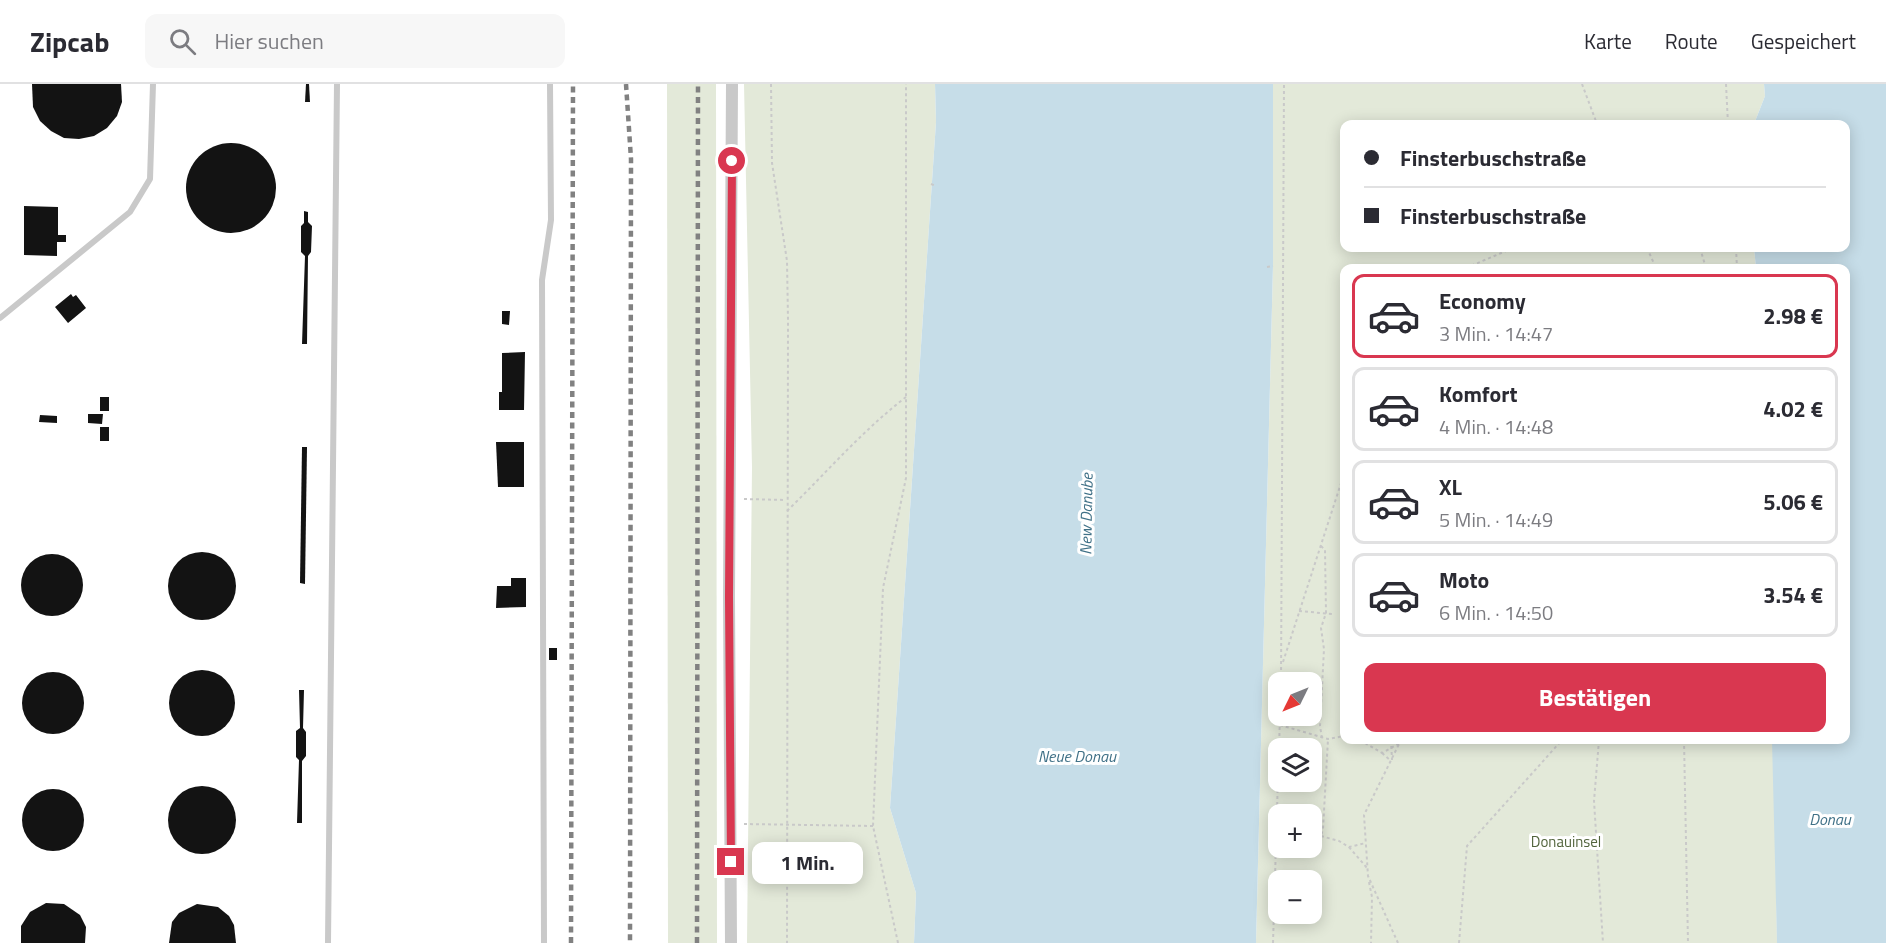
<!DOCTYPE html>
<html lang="de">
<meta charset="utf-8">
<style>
body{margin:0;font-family:"Titillium Web",sans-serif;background:#f7f7f7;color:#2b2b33;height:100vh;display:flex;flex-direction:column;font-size:22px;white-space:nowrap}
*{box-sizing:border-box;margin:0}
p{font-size:20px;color:#7c7c81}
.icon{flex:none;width:33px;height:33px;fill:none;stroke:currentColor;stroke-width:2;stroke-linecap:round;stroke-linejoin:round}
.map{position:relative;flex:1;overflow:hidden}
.details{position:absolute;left:1340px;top:180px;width:510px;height:480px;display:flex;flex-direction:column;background:#fff;border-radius:12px;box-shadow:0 3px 15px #0003}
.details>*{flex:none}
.top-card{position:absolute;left:1340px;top:36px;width:510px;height:132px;border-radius:12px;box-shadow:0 3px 15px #0003;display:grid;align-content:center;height:132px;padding:0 24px;background:#fff}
.needle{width:39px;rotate:227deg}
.buttons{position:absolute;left:1268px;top:588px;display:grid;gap:12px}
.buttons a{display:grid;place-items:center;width:54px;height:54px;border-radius:12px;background:#fff;box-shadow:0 3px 15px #0003;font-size:30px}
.end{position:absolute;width:27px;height:27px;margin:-14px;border:8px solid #d93750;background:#fff;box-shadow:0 0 0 3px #fff}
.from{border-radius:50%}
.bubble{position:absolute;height:42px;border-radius:12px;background:#fff;box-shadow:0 3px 15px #0003;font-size:20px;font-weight:700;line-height:42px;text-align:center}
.top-card b{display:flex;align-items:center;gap:21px;height:57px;font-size:22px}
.top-card b+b{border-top:2px solid #e1e1e2}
.top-card i{width:15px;height:15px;background:#2b2b33}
ul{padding:10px 0 0;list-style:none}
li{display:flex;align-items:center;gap:18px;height:84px;margin:0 12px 9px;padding:0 12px;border:3px solid #e1e1e2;border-radius:12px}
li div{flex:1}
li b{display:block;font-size:22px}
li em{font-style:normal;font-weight:700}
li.current{border-color:#d93750}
li>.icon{width:54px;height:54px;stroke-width:1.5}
.button{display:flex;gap:12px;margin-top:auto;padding:12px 24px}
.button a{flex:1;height:69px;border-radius:12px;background:#d93750;color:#fff;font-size:24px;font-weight:700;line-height:69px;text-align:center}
header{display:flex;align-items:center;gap:36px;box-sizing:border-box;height:84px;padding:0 30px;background:#fff;border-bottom:2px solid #e1e1e2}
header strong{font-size:28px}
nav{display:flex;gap:33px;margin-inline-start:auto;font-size:21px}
.search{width:420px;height:54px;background:#f7f7f7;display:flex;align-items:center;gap:15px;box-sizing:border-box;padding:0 21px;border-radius:12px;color:#7c7c81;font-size:22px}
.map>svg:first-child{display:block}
.green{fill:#e3e9d9;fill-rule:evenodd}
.water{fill:#c6dde8}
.building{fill:#131313}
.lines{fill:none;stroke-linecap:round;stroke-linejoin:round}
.path{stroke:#c9c9c9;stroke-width:2;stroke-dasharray:3 3;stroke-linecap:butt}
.lane{stroke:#c9c9c9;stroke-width:6}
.street{stroke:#c9c9c9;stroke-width:12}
.rail{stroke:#818181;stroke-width:4.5;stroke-dasharray:6 4.5;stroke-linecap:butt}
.route{stroke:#d93750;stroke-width:8}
.labels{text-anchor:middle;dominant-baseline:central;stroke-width:6;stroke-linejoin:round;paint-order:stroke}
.park-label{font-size:15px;fill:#52643c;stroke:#fff}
.water-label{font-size:16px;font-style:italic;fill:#407187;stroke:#fff}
</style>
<header>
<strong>Zipcab</strong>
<div class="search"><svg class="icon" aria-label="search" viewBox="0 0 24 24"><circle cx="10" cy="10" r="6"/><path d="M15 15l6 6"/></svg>Hier suchen</div>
<nav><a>Karte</a><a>Route</a><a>Gespeichert</a></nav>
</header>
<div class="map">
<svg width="1886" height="859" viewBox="0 0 1886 859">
<rect width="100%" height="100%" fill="#fff"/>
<g class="green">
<path d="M 667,0 L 716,0 L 717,859 L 668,859 Z"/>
<path d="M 744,0 L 935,0 L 936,38 L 890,724 L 916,809 L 914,859 L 747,859 L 752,383 Z"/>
<path d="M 1273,0 L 1764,0 L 1765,12 L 1754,40 L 1344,40 L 1344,164 L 1754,164 L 1756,184 L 1344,184 L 1344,656 L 1774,656 L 1777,859 L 1256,859 L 1273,182 ZM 1278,598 L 1311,598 L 1311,632 L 1278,632 ZM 1278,664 L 1311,664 L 1311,698 L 1278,698 ZM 1278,730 L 1311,730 L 1311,764 L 1278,764 ZM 1278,796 L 1311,796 L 1311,830 L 1278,830 Z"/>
</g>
<g class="water">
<path d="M 935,0 L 1273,0 L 1273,182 L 1256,859 L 914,859 L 916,809 L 890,724 L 936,38 Z"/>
<path d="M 1764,0 L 1886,0 L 1886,859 L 1777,859 L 1772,656 L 1845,656 L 1845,184 L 1756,184 L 1754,164 L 1845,164 L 1845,40 L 1754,40 L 1765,12 Z"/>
</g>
<g class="building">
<path d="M 32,0 L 121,0 L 122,18 L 117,32 L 107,44 L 94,52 L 79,55 L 64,54 L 51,47 L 40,37 L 33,23 Z"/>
<path d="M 306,0 L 309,0 L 310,18 L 305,18 Z"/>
<circle cx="231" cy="104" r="45"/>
<path d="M 24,122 L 58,123 L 58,151 L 66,151 L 66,158 L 57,158 L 57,172 L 24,171 Z"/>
<path d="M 304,127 L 308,128 L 308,138 L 312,142 L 311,168 L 308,172 L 307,260 L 302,260 L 305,172 L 301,168 L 301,142 L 304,139 Z"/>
<path d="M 71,210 L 73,213 L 76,211 L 86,224 L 68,239 L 55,223 Z"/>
<path d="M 502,227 L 510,227 L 509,241 L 502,240 Z"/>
<path d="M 525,268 L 524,326 L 499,326 L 499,308 L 502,308 L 502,269 Z"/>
<rect x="100" y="313" width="9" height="14"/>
<path d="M 88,330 L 103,330 L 102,340 L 88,339 Z"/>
<path d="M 40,331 L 57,332 L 57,339 L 39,338 Z"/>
<rect x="100" y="343" width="9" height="14"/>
<path d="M 496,358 L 524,358 L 524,403 L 498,403 Z"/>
<path d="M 302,363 L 307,363 L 305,500 L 300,499 Z"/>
<circle cx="202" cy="502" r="34"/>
<circle cx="52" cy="501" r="31"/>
<path d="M 511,494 L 526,494 L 526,523 L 496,524 L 497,502 L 511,502 Z"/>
<rect x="549" y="564" width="8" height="12"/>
<circle cx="202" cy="619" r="33"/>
<circle cx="53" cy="619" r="31"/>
<path d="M 299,606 L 304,606 L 303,644 L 306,648 L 306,672 L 302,677 L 302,739 L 297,739 L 299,676 L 296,673 L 296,647 L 300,644 Z"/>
<circle cx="202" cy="736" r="34"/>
<circle cx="53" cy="736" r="31"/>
<path d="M 46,819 L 64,820 L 80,831 L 86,843 L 85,859 L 21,859 L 21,842 L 30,828 Z"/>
<path d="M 197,820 L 218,823 L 229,832 L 234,841 L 236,859 L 169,859 L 172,838 L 179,829 Z"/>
</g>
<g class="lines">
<g class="path">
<path d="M 771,0 L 772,79 L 787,177 L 788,236 L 787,859"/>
<path d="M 1582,0 L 1597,40"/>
<path d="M 1726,0 L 1728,40"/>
<path d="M 931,100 L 936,102"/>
<path d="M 1647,164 L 1656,184"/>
<path d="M 1700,164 L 1706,184"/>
<path d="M 1736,164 L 1737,184"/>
<path d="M 1267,183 L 1273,182"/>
<path d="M 1466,184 L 1513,164"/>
<path d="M 1473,184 L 1476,180 L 1478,184"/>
<path d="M 744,415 L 786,416"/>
<path d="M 787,427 C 827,388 862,347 906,313"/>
<path d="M 1321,462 L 1325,466 L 1326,529 L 1321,544 L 1324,565 L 1320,642 L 1322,654"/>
<path d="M 1299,527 L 1332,530"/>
<path d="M 1283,578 L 1344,390"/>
<path d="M 1281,598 L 1284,0"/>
<path d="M 1280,641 L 1328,655 L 1344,652"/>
<path d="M 1360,656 L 1382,669 L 1400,659"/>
<path d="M 1391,656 L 1392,676"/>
<path d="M 1599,656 L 1594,717 L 1603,859"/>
<path d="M 1684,656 L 1688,859"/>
<path d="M 1279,664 L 1280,632"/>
<path d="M 1382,669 L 1390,676"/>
<path d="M 744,740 L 873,742"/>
<path d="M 1321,752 L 1339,757 L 1349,763 L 1366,759"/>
<path d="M 1311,754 L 1321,752 L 1323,745 L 1328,655"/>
<path d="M 1349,763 L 1367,784"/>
<path d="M 1369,798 L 1372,813 L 1371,859"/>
<path d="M 898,859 L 873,742 L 883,504 L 906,394 L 906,0"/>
<path d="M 1273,859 L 1278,693"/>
<path d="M 1398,859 L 1368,792 L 1364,731 L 1401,656"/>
<path d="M 1459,859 L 1467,762 L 1562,656"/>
</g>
<g class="lane">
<path d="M 0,234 L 130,128 L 150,95 L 153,0"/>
<path d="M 328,859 L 337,0"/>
<path d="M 544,859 L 542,196 L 551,136 L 550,0"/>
</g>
<path class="street" d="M 731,859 L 729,513 L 732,0"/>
<g class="rail">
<path d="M 626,0 L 631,75 L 630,859"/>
<path d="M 571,859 L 573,0"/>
<path d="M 697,859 L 698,0"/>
</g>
</g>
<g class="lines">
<path class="route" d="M 731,778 L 729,513 L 732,77"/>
</g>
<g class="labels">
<g class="park-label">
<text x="1566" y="757">Donauinsel</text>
</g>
<g class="water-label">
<text transform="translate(1086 430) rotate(-89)">New Danube</text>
<text x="1077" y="672">Neue Donau</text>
<text x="1830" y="735">Donau</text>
</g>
</g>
</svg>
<div class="buttons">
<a><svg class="needle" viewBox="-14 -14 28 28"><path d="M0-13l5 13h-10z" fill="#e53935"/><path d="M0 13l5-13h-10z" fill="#7c7c81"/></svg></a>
<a><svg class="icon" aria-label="layers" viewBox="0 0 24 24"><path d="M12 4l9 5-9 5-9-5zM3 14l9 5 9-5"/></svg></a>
<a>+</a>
<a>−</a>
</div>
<i class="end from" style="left:732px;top:77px"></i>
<i class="end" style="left:731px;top:778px"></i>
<div class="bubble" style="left:752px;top:758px;width:111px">1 Min.</div>
<div class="top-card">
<b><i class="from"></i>Finsterbuschstraße</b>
<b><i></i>Finsterbuschstraße</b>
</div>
<section class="details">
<ul>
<li class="current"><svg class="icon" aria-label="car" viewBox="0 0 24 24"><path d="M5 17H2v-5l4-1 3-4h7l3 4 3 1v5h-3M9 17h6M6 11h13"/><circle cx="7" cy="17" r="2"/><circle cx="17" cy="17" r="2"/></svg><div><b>Economy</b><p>3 Min. · 14:47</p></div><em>2.98 €</em></li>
<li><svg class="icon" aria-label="car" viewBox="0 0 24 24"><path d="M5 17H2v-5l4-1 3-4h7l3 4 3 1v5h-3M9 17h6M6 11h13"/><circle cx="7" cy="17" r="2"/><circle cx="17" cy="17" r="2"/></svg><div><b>Komfort</b><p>4 Min. · 14:48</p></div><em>4.02 €</em></li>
<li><svg class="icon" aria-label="car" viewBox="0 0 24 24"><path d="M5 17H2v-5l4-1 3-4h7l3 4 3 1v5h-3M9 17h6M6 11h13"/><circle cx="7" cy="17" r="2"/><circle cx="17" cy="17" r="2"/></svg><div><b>XL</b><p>5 Min. · 14:49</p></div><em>5.06 €</em></li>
<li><svg class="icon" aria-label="car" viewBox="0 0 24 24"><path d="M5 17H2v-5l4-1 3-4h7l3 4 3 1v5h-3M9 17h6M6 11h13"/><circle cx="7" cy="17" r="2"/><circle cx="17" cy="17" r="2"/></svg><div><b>Moto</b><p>6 Min. · 14:50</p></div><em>3.54 €</em></li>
</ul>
<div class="button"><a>Bestätigen</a></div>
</section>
</div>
